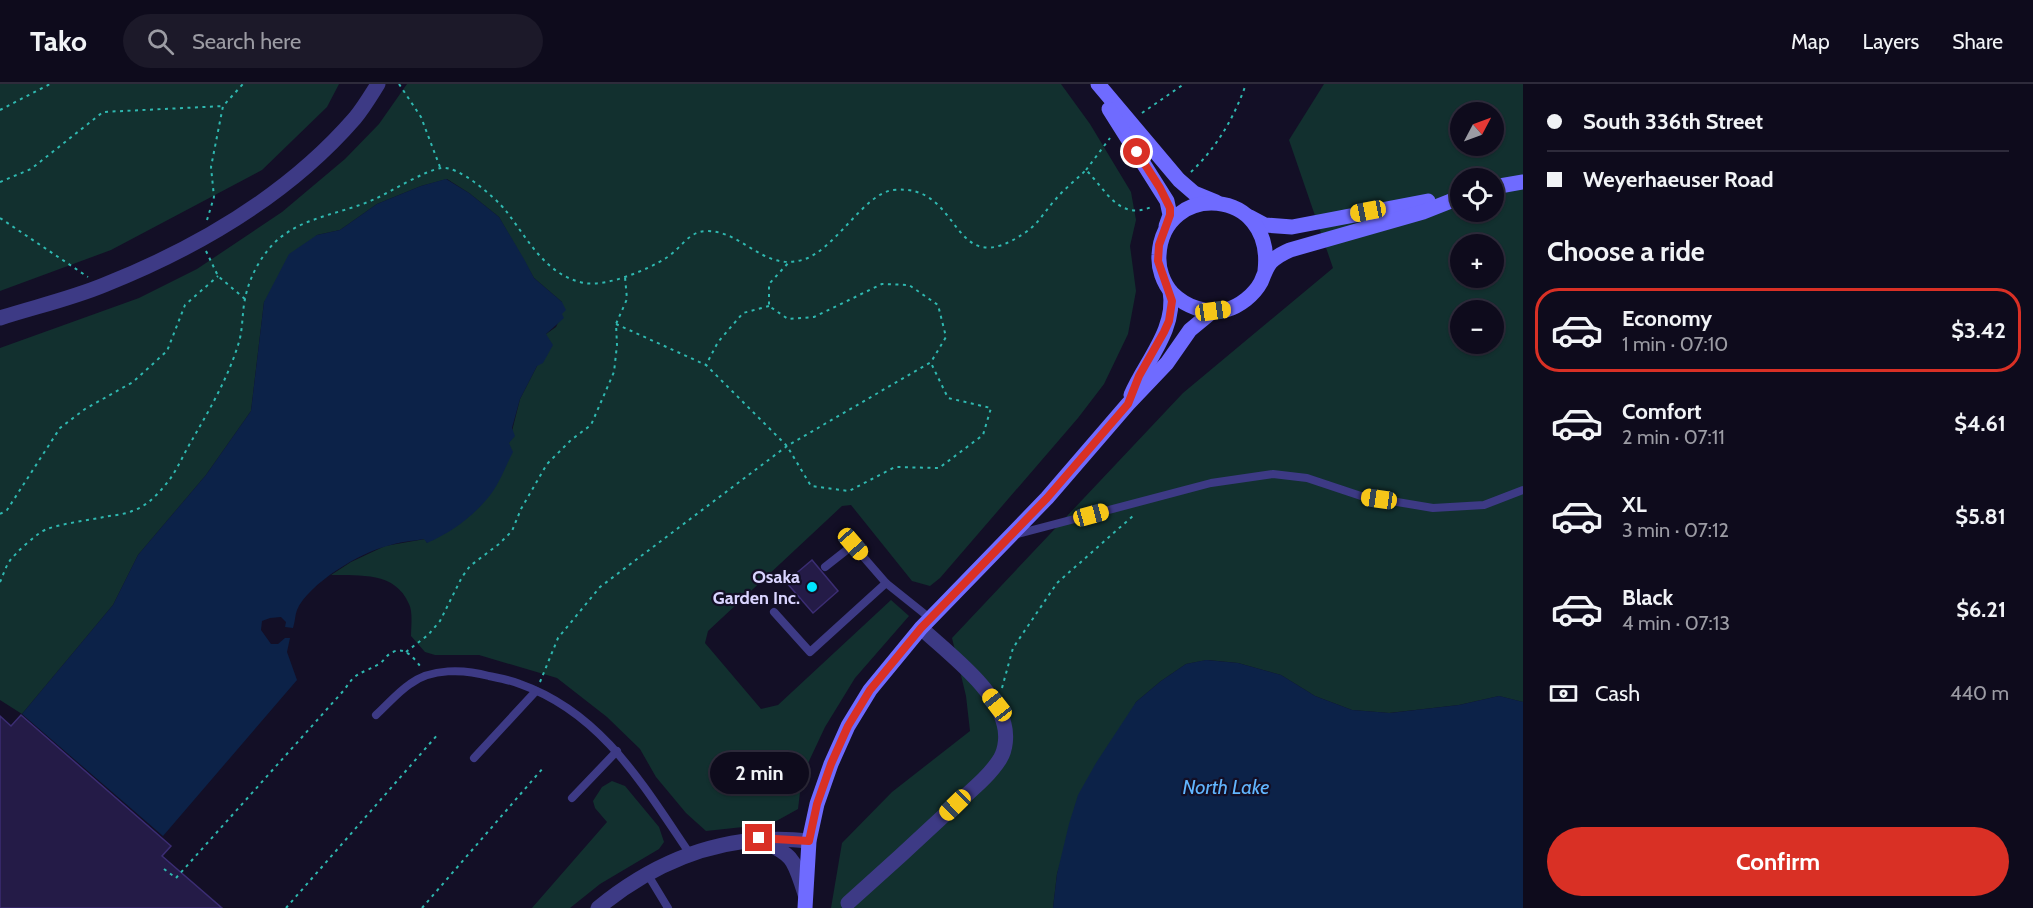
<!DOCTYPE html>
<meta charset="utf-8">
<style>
body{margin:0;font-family:Cabin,sans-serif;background:#1c1929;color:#f1f3f6;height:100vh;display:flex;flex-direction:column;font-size:22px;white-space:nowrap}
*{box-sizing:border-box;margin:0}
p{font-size:20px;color:#9b9ba3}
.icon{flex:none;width:33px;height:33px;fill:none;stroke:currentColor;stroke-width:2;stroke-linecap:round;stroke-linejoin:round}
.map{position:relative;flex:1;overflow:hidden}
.details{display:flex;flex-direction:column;background:#0e0b1c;width:510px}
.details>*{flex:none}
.banner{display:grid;align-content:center;height:132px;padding:0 24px;background:#0e0b1c}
.needle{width:39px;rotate:49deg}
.buttons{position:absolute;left:1450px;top:18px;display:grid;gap:12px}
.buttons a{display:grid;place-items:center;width:54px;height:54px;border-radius:50%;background:#0e0b1c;box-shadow:0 2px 4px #0004,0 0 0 2px #2e2b3b;font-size:30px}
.end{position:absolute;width:27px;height:27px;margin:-14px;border:8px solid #d93025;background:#fff;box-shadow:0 0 0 3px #fff}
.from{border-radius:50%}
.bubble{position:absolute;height:42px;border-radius:21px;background:#0e0b1c;box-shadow:0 2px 4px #0004,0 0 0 2px #2e2b3b;font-size:20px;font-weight:800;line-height:42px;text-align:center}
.car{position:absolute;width:18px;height:36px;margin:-18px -9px;border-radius:8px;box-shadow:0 0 4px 2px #0007;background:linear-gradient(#f5c518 24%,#345 0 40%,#f5c518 0 76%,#345 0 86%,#f5c518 0)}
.banner b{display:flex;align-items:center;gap:21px;height:57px;font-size:22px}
.banner b+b{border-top:2px solid #2e2b3b}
.banner i{width:15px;height:15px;background:#f1f3f6}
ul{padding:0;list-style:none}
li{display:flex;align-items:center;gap:18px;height:84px;margin:0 12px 9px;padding:0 12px;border:3px solid transparent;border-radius:24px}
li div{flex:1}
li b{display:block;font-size:22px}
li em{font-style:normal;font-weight:800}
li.selected{border-color:#d93025}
li>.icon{width:54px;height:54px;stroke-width:1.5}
h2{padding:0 24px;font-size:27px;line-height:72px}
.pay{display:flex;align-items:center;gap:15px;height:66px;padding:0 24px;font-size:22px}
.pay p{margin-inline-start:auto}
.button{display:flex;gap:12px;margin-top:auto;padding:12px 24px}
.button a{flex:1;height:69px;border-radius:36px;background:#d93025;color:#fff;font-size:24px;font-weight:800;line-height:69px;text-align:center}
header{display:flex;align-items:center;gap:36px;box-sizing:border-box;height:84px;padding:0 30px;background:#0e0b1c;border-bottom:2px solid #2e2b3b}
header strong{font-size:28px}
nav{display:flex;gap:33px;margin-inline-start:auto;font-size:21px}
.search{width:420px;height:54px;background:#1c1929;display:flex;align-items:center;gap:15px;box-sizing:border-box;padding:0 21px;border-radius:33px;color:#9b9ba3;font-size:22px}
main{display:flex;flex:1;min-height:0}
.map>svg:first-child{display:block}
.green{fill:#12302f;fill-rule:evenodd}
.water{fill:#0c2248}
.building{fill:#241b47;stroke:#3b2d73;stroke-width:1.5}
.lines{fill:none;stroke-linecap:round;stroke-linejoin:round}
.path{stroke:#2fb8b0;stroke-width:2;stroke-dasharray:3 4.5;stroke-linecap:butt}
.lane{stroke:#3d3a85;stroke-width:8}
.street{stroke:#3d3a85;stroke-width:15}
.secondary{stroke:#6f6bff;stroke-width:15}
.route{stroke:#d93025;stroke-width:8}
.poi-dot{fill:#00e5ff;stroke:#130f26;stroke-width:2}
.labels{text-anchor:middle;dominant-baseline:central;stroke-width:4.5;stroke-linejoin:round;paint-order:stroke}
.poi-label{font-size:18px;font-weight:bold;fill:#d9d4ff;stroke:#130f26;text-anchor:end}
.water-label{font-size:20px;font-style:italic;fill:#62b6ff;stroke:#130f26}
</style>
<header>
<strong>Tako</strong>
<div class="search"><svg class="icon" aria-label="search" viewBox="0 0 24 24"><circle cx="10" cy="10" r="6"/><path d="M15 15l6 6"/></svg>Search here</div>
<nav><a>Map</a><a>Layers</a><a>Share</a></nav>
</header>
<main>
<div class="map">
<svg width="1523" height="824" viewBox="0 0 1523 824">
<rect width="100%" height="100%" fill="#130f26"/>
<g class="green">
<path d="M 0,0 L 339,0 L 327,23 L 262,86 L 111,166 L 0,207 Z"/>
<path d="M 407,0 L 1061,0 L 1090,40 L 1131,108 L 1136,136 L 1130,162 L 1136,207 L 1128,250 L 1104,300 L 1078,334 L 940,494 L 930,502 L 912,497 L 851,421 L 842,422 L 708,547 L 705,559 L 761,625 L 778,621 L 891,516 L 909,532 L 855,594 L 825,643 L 802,692 L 798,725 L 771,740 L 706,747 L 686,729 L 656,693 L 640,665 L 607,633 L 557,594 L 479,571 L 435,571 L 425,568 L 411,552 C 411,543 413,528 409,520 C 395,487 360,492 331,491 L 351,478 L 385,462 L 425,455 L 427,459 L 509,359 L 520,315 L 537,282 L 546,250 L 556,243 L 562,230 L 562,218 L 534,194 L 499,133 L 469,109 L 447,95 L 421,102 L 377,120 L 340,146 L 317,151 L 264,218 L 251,327 L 206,391 L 138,471 L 113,521 L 22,630 L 0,616 L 0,264 L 139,214 L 197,185 L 282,128 L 345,75 L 379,40 Z"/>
<path d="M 1324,0 L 1523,0 L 1523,618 L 1499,612 L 1459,621 L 1389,629 L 1352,626 L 1315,612 L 1281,591 L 1238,579 L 1207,576 L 1186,580 L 1161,597 L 1136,618 L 1064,767 L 1057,790 L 1053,824 L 831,824 L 842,759 L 892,708 L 970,647 L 966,612 L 952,554 L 1183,309 L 1333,184 L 1289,56 ZM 1461,28 L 1494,28 L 1494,62 L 1461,62 ZM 1461,94 L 1494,94 L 1494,128 L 1461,128 ZM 1461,160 L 1494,160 L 1494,194 L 1461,194 ZM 1461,226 L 1494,226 L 1494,260 L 1461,260 Z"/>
<path d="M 612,697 L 625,702 L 659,743 L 664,758 L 659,765 L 600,800 L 570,824 L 532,824 L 607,738 L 595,724 L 593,717 L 602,703 Z"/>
</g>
<g class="water">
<path d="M 446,95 L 469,109 L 499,133 L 524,175 L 534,194 L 562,218 L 566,226 L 562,230 L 564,234 L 546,250 L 553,261 L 543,279 L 537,282 L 520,315 L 512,344 L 515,352 L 509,359 L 513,368 C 506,381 500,398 491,410 C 474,432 452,448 427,459 L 424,455 C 412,457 399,458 387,462 C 361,468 308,500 297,526 C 295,531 295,538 293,544 L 285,543 L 286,538 L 281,533 L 270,534 L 262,537 L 261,546 L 271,560 L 278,560 L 285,554 L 290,554 L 287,568 L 297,596 L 163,752 L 22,630 L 113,521 L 138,471 L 206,391 L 251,327 L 264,218 L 289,170 L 317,151 L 340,146 L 377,120 L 421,102 Z"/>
<path d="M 1206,576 L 1238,579 L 1281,591 L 1315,612 L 1352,626 L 1390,629 L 1459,621 L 1499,612 L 1523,618 L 1523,824 L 1053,824 L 1057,790 L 1069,740 L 1078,711 L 1096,679 L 1136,618 L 1161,597 L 1186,580 Z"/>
</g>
<g class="building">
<path d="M 812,476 L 838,507 L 813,529 L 786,498 Z"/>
<path d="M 21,631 L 171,762 L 162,772 L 222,824 L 0,824 L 0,632 L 11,642 Z"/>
</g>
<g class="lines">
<g class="path">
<path d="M 399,0 L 421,33 L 440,83"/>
<path d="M 0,26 L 50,0"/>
<path d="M 1142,29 L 1184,0"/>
<path d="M 1086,86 L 1110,54"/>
<path d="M 1191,88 C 1217,63 1234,34 1246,0"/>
<path d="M 0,98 L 31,85 L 103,28 L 223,22"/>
<path d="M 0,134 L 88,193"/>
<path d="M 207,136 L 214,113 L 211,83 L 223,22 L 243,0"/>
<path d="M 206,167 L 218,192 L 245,215"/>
<path d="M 769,222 L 743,229 L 718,258 L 706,281 L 787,362 L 811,402 L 849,407 L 895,383 L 939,384 L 983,351 L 991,324 L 948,314 L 931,279"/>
<path d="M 616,240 L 706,281"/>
<path d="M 0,430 L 7,426 L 60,344 L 85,325 L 133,298 L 167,267 L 185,221 L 218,192"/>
<path d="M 0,498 C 3,492 5,484 9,478 C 14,470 38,448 47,445 C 64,439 85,437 104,433 C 113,431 123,431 132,427 C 148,422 160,408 170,395 C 177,385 182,374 188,363 C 207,330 228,295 239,258 C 243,244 242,229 245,215 C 249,193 263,167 281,153 C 308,132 344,129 375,115 C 392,107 424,87 441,84 C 458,81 495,113 506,127 C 528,155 545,191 584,199 C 607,203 647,186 666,174 C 681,165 688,147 707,147 C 743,147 763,187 802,176 C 835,167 863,110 893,106 C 965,98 948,202 1026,148 C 1038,140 1045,127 1055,116 C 1064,105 1076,96 1086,86 C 1106,106 1119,137 1151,123"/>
<path d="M 406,568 L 428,551 L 440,537 L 462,493 L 470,482 L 499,460 L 512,447 L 521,425 L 547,380 L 571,356 L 591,341 L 614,288 L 617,261 L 616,240 L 627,215 L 625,193"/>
<path d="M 540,598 L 558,554 L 600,503 L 787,362 L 931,278 L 946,253 L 938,221 L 909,201 L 882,200 L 814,233 L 788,235 L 769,222 L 769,200 L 790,177"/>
<path d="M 1002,604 L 1013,564 L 1057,499 L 1134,431"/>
<path d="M 164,785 L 176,794 L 345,605 C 356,587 362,590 379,580 C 384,577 387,570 393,568 C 404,562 414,574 420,582"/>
<path d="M 286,824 L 439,649"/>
<path d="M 422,824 L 543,684"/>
</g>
<g class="lane">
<path d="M 1014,451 L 1211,399 L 1273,390 L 1307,394 L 1361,412 L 1433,424 L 1484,421 L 1523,406"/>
<path d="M 825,483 L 853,461 L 886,499 L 931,535"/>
<path d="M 774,528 L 810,568 L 886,499"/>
<path d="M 376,631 C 387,621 398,608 410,600 C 431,584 464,585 489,592 C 499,594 510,596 520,600 C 602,629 643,701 690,770"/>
<path d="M 474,674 L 536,607"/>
<path d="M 572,714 L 617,667"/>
<path d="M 648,791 L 668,824"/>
</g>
<g class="street">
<path d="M 0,234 C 34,223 70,215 104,201 C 197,164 289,110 355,34 C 364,23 371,11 378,0"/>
<path d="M 761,756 C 796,773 793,775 805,810"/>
<path d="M 848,819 C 883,788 918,756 952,724 C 968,709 988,694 1000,675 C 1006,665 1007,651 1004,640 C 995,604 948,569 921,544"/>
<path d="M 598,824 C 659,774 730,748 809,757"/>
</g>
<g class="secondary">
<path d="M 1098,0 L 1179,96 L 1194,109 L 1216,118"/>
<path d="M 1109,25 L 1167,117 L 1170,131 L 1166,142"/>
<path d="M 1494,103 L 1523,98"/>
<path d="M 1250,133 L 1265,141 L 1292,143 L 1428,117"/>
<path d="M 1265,187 C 1275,102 1163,97 1159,171 C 1158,184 1163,199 1172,209 C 1186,223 1206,230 1226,226 C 1240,222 1254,211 1261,198 C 1264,191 1266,184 1271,178 C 1277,172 1283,169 1290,166 L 1423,128 L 1461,113"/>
<path d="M 1131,311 C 1145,278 1177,245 1170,207"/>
<path d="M 805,824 L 809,757 L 817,720 L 831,680 L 848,642 L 870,606 L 921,544 L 1047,414 L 1128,320 L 1167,279 L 1190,246 L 1213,227"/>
</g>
</g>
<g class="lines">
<path class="route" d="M 759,754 L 809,757 L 817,720 L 831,680 L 848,642 L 870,606 L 921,544 L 1047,414 L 1128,320 L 1139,292 L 1164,248 L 1169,237 L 1172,217 L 1158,177 L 1159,161 L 1170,131 L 1170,124 L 1160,104 L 1137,68"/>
</g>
<circle class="poi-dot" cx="812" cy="503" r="6"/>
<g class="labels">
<g class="poi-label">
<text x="800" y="493">Osaka<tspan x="800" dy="21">Garden Inc.</tspan></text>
</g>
<g class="water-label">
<text x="1226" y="703">North Lake</text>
</g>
</g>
</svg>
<div class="buttons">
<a><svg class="needle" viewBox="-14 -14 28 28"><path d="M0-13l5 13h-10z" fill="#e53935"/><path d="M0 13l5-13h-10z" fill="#9b9ba3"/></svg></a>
<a><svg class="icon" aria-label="locate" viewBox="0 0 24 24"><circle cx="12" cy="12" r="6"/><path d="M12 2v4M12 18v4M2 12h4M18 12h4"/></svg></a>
<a>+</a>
<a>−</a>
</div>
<i class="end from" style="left:1137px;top:68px"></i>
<i class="end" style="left:759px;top:754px"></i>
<div class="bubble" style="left:710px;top:668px;width:99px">2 min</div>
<i class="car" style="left:1368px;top:127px;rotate:259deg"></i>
<i class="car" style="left:1213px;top:227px;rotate:82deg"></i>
<i class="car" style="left:1379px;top:415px;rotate:278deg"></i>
<i class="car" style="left:1091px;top:431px;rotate:75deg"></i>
<i class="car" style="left:853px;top:460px;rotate:139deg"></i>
<i class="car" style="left:997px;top:621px;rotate:322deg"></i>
<i class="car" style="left:955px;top:721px;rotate:226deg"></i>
</div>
<section class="details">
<div class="banner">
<b><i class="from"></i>South 336th Street</b>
<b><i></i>Weyerhaeuser Road</b>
</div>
<h2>Choose a ride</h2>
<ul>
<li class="selected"><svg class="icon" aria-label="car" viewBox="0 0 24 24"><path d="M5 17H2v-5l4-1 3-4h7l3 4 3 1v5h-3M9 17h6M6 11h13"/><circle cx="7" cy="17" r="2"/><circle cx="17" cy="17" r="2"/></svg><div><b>Economy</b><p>1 min · 07:10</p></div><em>$3.42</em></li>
<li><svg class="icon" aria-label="car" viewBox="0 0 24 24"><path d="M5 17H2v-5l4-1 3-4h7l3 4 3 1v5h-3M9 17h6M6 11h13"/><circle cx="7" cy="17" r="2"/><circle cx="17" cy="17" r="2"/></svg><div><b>Comfort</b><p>2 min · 07:11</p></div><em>$4.61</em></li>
<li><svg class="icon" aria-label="car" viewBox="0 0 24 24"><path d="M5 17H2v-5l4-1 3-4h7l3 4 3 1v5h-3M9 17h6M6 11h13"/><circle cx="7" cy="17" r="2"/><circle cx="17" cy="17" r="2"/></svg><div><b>XL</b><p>3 min · 07:12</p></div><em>$5.81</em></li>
<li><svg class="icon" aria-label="car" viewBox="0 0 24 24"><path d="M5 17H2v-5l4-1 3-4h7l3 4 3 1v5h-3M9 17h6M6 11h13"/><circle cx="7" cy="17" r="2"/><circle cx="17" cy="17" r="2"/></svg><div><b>Black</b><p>4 min · 07:13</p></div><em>$6.21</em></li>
</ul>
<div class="pay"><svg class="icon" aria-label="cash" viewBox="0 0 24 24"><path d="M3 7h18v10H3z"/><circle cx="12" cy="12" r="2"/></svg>Cash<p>440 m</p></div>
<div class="button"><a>Confirm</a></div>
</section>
</main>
